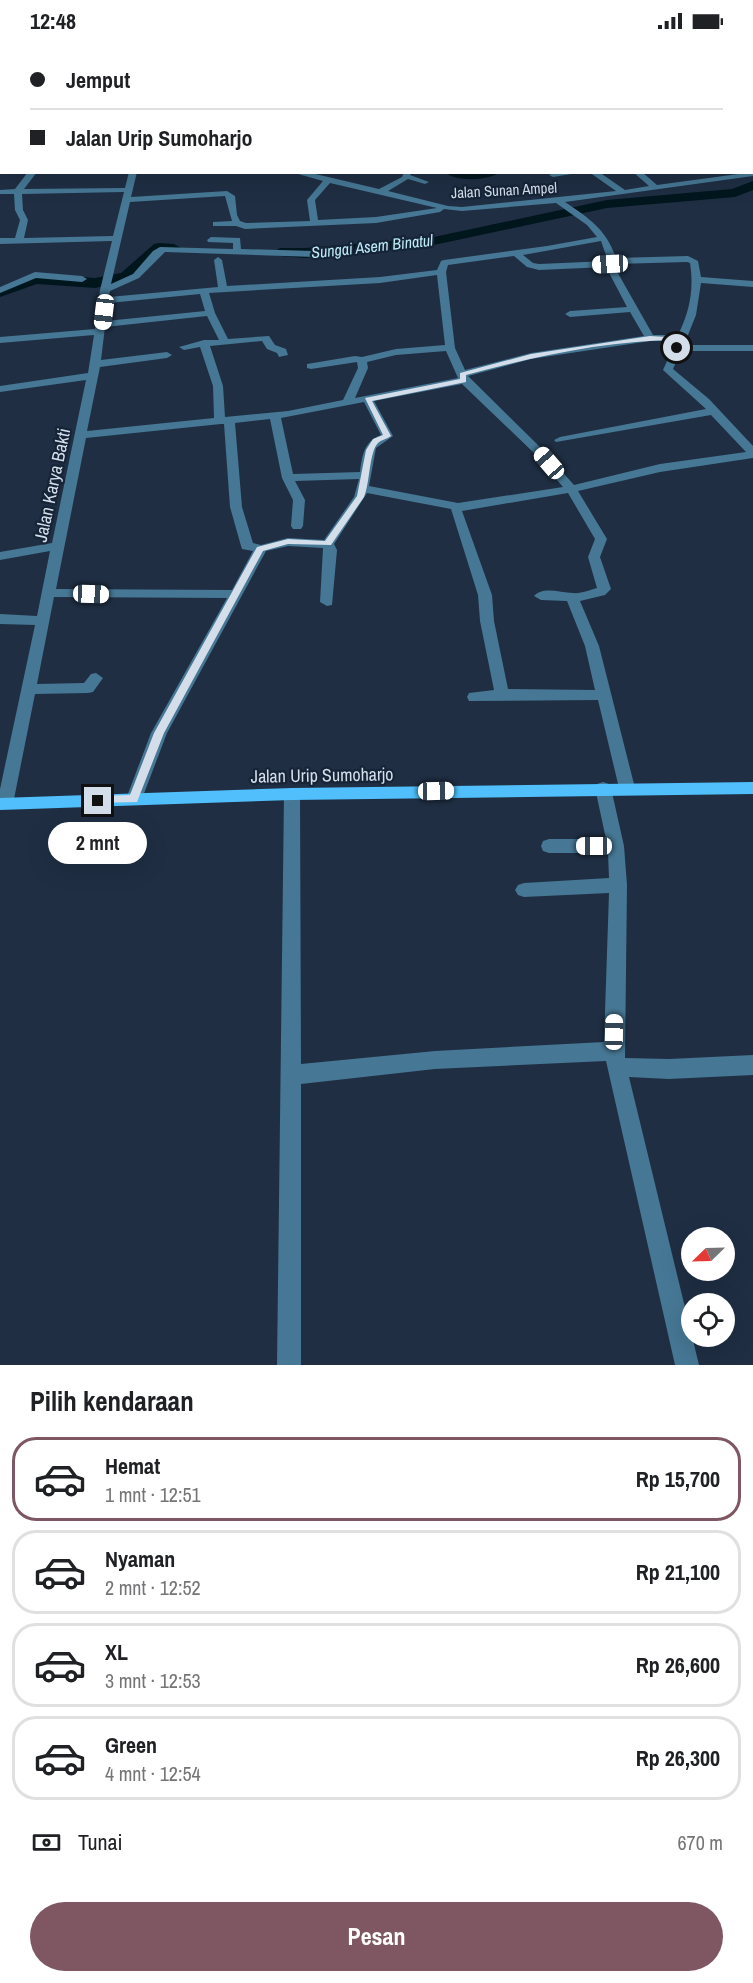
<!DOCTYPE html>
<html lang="id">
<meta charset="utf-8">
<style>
body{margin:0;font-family:"Archivo Narrow",sans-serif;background:#f2f2f2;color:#202124;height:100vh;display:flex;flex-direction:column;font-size:22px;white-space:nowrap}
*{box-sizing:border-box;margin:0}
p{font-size:20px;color:#757577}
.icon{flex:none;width:33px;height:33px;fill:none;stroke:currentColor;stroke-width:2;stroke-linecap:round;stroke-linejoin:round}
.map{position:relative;height:1323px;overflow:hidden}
.panel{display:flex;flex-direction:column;background:#fff;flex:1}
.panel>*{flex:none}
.hud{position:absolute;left:0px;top:0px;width:753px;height:132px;box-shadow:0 6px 24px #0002;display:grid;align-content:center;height:132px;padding:0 30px;background:#fff}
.needle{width:39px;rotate:247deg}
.fabs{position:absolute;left:681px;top:1185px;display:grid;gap:12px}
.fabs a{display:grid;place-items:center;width:54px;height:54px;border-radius:50%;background:#fff;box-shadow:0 6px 24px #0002;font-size:30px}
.end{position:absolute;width:27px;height:27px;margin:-14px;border:8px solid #d4deeb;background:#111;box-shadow:0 0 0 3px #111}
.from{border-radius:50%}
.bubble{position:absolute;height:42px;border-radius:21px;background:#fff;box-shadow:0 6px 24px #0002;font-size:20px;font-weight:700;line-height:42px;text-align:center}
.car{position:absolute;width:18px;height:36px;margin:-18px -9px;border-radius:8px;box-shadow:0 0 4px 2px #0007;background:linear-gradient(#fff 24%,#345 0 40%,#fff 0 76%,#345 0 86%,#fff 0)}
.hud b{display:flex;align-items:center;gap:21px;height:57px;font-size:22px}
.hud b+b{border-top:2px solid #e0e0e0}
.hud i{width:15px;height:15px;background:#202124}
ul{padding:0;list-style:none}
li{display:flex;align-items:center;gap:18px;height:84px;margin:0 12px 9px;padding:0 18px;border:3px solid #e0e0e0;border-radius:24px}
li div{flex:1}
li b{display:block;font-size:22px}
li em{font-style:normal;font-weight:700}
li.selected{border-color:#7e5763}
li>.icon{width:54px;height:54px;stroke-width:1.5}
h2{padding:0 30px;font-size:27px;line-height:72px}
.pay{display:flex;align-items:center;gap:15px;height:66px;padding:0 30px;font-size:22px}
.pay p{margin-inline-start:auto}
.primary-button{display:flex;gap:12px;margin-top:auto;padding:12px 30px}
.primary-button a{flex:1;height:69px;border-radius:36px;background:#7e5763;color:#fff;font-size:24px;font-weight:700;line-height:69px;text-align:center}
.status{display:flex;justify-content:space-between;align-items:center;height:42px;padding:0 30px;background:#fff;direction:ltr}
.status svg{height:16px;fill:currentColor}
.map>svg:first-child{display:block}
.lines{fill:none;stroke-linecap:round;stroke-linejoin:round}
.river{fill:#00161d;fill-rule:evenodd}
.minor{fill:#467794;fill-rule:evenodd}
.major{fill:#50bffb;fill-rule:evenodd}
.route{fill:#d4deeb}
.labels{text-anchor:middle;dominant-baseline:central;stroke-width:4.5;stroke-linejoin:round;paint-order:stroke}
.far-street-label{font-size:15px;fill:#d4deeb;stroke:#162438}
.far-water-label{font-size:16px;font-style:italic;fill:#bdebf7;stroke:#162438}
.street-label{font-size:18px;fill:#d4deeb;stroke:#162438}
</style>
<div class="status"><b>12:48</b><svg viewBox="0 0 49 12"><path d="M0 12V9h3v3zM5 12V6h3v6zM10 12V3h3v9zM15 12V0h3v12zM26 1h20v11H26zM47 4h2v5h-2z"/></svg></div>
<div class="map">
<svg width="753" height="1323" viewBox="0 0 753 1323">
<rect width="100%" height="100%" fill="#1f2e43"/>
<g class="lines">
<g class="river">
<path d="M 278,0 L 290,0 L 291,2 L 279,2 Z"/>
<path d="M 417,0 L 430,0 L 431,2 L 418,2 Z"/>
<path d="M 445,130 L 500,130 C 489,139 455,140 445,130 Z"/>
<path d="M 753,139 L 753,148 L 735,155 L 607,166 L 429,204 L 305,216 L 280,214 L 273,210 L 280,206 L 305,206 L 429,196 L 607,158 L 732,147 Z"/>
<path d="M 159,201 L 174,202 L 181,206 L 174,210 L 163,210 L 132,238 L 95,246 L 37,242 L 0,255 L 0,245 L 35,232 L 95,236 L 121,231 L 154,202 Z"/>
</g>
<g class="minor">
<rect x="9" y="0" width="6" height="2"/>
<path d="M 307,0 L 314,0 L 316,2 L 308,2 Z"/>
<path d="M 361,0 L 378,2 L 363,2 Z"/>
<path d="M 575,0 L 599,0 L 569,2 Z"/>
<path d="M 692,0 L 698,0 L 700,2 L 693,2 Z"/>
<rect x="752" y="7" width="1" height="4"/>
<rect x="0" y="10" width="2" height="4"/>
<rect x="0" y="27" width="2" height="4"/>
<path d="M 2,43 L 2,48 L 0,48 L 0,44 Z"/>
<rect x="752" y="77" width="1" height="4"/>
<rect x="0" y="81" width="2" height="4"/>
<rect x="752" y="94" width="1" height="4"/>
<path d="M 0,100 L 2,100 L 0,105 Z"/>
<rect x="752" y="105" width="1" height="4"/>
<path d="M 0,127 L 2,130 L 5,131 L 0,131 Z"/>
<path d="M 28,130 L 37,130 L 24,147 L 125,146 L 129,130 L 137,130 L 131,155 L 227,149 L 235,154 L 237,173 L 240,179 L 246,181 L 310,179 L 307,158 L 323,139 L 291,130 L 307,130 L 379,147 L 402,135 L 404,130 L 412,130 L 410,133 L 429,140 L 425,142 L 408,137 L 388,149 L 448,164 L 462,165 L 616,149 L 589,130 L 599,130 L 625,148 L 649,144 L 633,130 L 642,130 L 657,143 L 753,130 L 753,134 L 565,160 C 590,177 606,187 616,216 L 688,214 L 698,219 L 701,235 L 753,239 L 753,245 L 701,241 L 696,273 L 684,303 L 753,303 L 753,309 L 681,309 L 673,327 L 709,357 L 753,404 L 753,416 L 660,430 L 578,449 L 607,497 L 600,515 L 611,547 L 605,553 L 580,559 L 599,604 L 635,746 L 633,750 L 627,752 L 621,750 L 619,746 L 598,658 L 469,659 L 467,655 L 469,651 L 494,648 L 480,579 L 478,553 L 451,467 L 367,451 L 334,502 L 337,508 L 332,563 L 327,564 L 320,560 L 323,506 L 288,504 L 266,509 L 167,691 L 140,762 L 134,763 L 128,762 L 126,757 L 151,691 L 227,556 L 54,555 L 37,642 L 84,641 L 91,632 L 96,631 L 103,636 L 93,650 L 88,651 L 35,652 L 13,762 L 11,767 L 0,767 L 0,747 L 35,583 L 0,582 L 0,572 L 37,574 L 50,509 L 0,518 L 0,510 L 52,501 L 86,338 L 0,350 L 0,344 L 88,331 L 94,293 L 0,301 L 0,295 L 95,287 L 100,248 L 112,199 L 0,202 L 0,196 L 15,196 L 20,178 L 15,168 L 14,152 L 0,152 L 0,148 L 15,147 ZM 330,141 L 437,166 L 376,175 L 318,178 L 315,158 ZM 124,150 L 113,194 L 24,196 L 28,178 L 23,168 L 22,152 ZM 225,154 L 232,179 L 213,180 L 213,184 L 236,184 L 245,187 L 376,181 L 440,170 L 444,167 L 462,169 L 556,161 L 587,183 L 597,195 L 547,204 L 444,218 L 441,219 L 437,228 L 380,235 L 227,244 L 222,218 L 218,215 L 214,218 L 218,245 L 109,255 L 110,249 L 139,236 L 165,210 L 314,215 L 318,212 L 314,209 L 241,207 L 240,196 L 211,195 L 207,198 L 208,200 L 233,201 L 233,207 L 160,205 L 153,209 L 133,232 L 111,242 L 130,160 ZM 601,199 L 608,219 L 539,222 L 533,221 L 523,213 ZM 514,214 L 527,225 L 539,228 L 606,225 L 627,265 L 570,269 L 565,272 L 570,275 L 630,270 L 644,294 L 531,311 L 465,328 L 455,306 L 446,230 L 448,223 ZM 687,220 L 690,221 C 694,247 690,269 678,293 L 653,293 L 615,226 L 616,222 ZM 437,233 L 445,303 L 396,307 L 362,315 L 355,314 L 307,322 L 307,326 L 311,327 L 357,320 L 358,326 L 343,358 L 288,369 L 225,375 L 223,344 L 210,304 L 262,299 L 267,307 L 277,311 L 279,315 L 288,313 L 286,307 L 275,303 L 269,294 L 228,297 L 215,271 L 209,251 L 380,241 ZM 200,252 L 205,269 L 106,279 L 109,261 ZM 207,274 L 219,298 L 204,298 L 179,305 L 184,308 L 200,305 L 213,344 L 214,376 L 87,389 L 100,325 L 167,316 L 172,313 L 167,310 L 101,318 L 105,285 ZM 650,299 L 676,299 L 663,328 L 706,367 L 560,395 L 554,398 L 556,400 L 711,373 L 746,410 L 660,422 L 574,443 L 541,406 L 468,334 L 531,317 ZM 446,309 L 458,336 L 355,356 L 368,326 L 367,320 L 396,313 ZM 462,342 L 533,410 L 563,445 L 458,461 L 369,444 L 376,406 L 393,394 L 374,359 ZM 364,360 L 381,393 C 364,399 362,414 360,430 L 293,432 L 281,376 ZM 270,377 L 282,436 L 293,458 L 291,484 L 293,487 L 301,487 L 303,484 L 305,458 L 295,439 L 359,437 L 354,455 L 324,498 L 288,496 L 261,503 L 253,501 L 242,465 L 235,381 ZM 221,382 L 224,382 L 230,465 L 241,504 L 242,507 L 253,509 L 232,548 L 56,547 L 86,396 ZM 568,451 L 595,497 L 588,515 L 597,546 C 590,548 580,552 573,551 C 560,551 544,544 534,554 L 541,558 L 567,559 L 585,604 L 595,648 L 508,647 L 494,579 L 492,553 L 462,469 Z"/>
<path d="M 555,130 L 584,130 L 553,135 L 549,133 Z"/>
<path d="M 35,230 L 82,234 L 87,237 L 82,240 L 36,236 L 0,251 L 0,245 Z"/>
<path d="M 603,740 L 609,742 L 611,746 L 624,804 L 627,843 L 625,1016 L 669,1017 L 753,1013 L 753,1033 L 669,1037 L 629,1035 L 699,1323 L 675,1323 L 606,1019 L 435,1027 L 301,1042 L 301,1323 L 277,1323 L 284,752 L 286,748 L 292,746 L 298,748 L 300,752 L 301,1022 L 435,1009 L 604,1000 L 609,851 L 524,855 L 518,853 L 515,848 L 518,843 L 524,841 L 609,836 L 608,811 L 549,811 L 543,809 L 541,804 L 543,799 L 549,797 L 606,797 L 595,746 L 597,742 Z"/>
</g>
<path class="major" d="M 753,740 L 753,752 L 292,758 L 0,768 L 0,756 L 292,746 Z"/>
</g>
<path class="route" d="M 650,294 L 685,296 L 677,308 L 674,306 L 678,298 C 607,298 534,315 466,333 L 466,340 L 372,359 L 391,394 C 387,397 381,398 378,401 C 369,410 370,442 364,455 L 331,503 L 288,502 L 263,509 L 164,691 L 137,760 L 94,761 L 94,756 L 98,754 L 130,753 L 154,691 L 257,505 L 288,497 L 325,499 L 357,454 L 366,408 L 373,397 L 383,393 L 365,356 L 460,337 L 460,331 L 531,312 Z"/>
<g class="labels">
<g class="far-street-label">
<text transform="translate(504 148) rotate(-3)">Jalan Sunan Ampel</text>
</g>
<g class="far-water-label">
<text transform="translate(372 204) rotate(-6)">Sungai Asem Binatul</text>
</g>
<g class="street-label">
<text transform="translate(52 443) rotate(-78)">Jalan Karya Bakti</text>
<text transform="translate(322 733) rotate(-1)">Jalan Urip Sumoharjo</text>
</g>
</g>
</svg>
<div class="fabs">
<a><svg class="needle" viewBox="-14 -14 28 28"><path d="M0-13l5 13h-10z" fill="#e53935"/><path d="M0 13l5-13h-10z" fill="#757577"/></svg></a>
<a><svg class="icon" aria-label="locate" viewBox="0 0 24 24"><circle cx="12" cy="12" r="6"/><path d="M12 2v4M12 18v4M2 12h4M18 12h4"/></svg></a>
</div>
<i class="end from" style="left:677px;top:306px"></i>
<i class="end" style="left:98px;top:759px"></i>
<div class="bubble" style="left:48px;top:780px;width:99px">2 mnt</div>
<i class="car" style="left:610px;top:222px;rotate:267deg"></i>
<i class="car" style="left:104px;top:270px;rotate:187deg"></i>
<i class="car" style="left:549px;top:421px;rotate:319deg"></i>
<i class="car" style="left:91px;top:552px;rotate:92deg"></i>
<i class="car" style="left:436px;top:749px;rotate:89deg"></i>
<i class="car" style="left:594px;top:804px;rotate:270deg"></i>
<i class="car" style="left:614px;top:990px;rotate:1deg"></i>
<div class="hud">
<b><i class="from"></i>Jemput</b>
<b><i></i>Jalan Urip Sumoharjo</b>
</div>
</div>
<section class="panel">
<h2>Pilih kendaraan</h2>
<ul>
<li class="selected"><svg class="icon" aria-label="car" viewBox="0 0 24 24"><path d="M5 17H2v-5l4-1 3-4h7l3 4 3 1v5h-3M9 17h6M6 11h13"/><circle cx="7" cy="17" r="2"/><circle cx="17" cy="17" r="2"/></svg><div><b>Hemat</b><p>1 mnt · 12:51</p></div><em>Rp 15,700</em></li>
<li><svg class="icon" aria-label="car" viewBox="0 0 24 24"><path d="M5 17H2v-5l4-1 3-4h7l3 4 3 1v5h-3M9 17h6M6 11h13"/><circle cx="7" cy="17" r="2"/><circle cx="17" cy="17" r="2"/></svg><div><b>Nyaman</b><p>2 mnt · 12:52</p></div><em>Rp 21,100</em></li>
<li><svg class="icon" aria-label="car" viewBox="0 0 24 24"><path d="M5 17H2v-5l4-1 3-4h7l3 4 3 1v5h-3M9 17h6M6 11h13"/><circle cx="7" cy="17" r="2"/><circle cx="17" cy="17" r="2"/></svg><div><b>XL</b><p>3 mnt · 12:53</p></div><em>Rp 26,600</em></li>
<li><svg class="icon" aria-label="car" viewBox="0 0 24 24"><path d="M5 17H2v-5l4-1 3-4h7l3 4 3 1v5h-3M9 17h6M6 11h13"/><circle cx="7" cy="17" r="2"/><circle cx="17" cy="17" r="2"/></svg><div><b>Green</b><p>4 mnt · 12:54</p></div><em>Rp 26,300</em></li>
</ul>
<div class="pay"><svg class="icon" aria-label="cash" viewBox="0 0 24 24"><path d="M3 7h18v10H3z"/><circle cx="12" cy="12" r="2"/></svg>Tunai<p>670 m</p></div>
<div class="primary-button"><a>Pesan</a></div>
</section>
